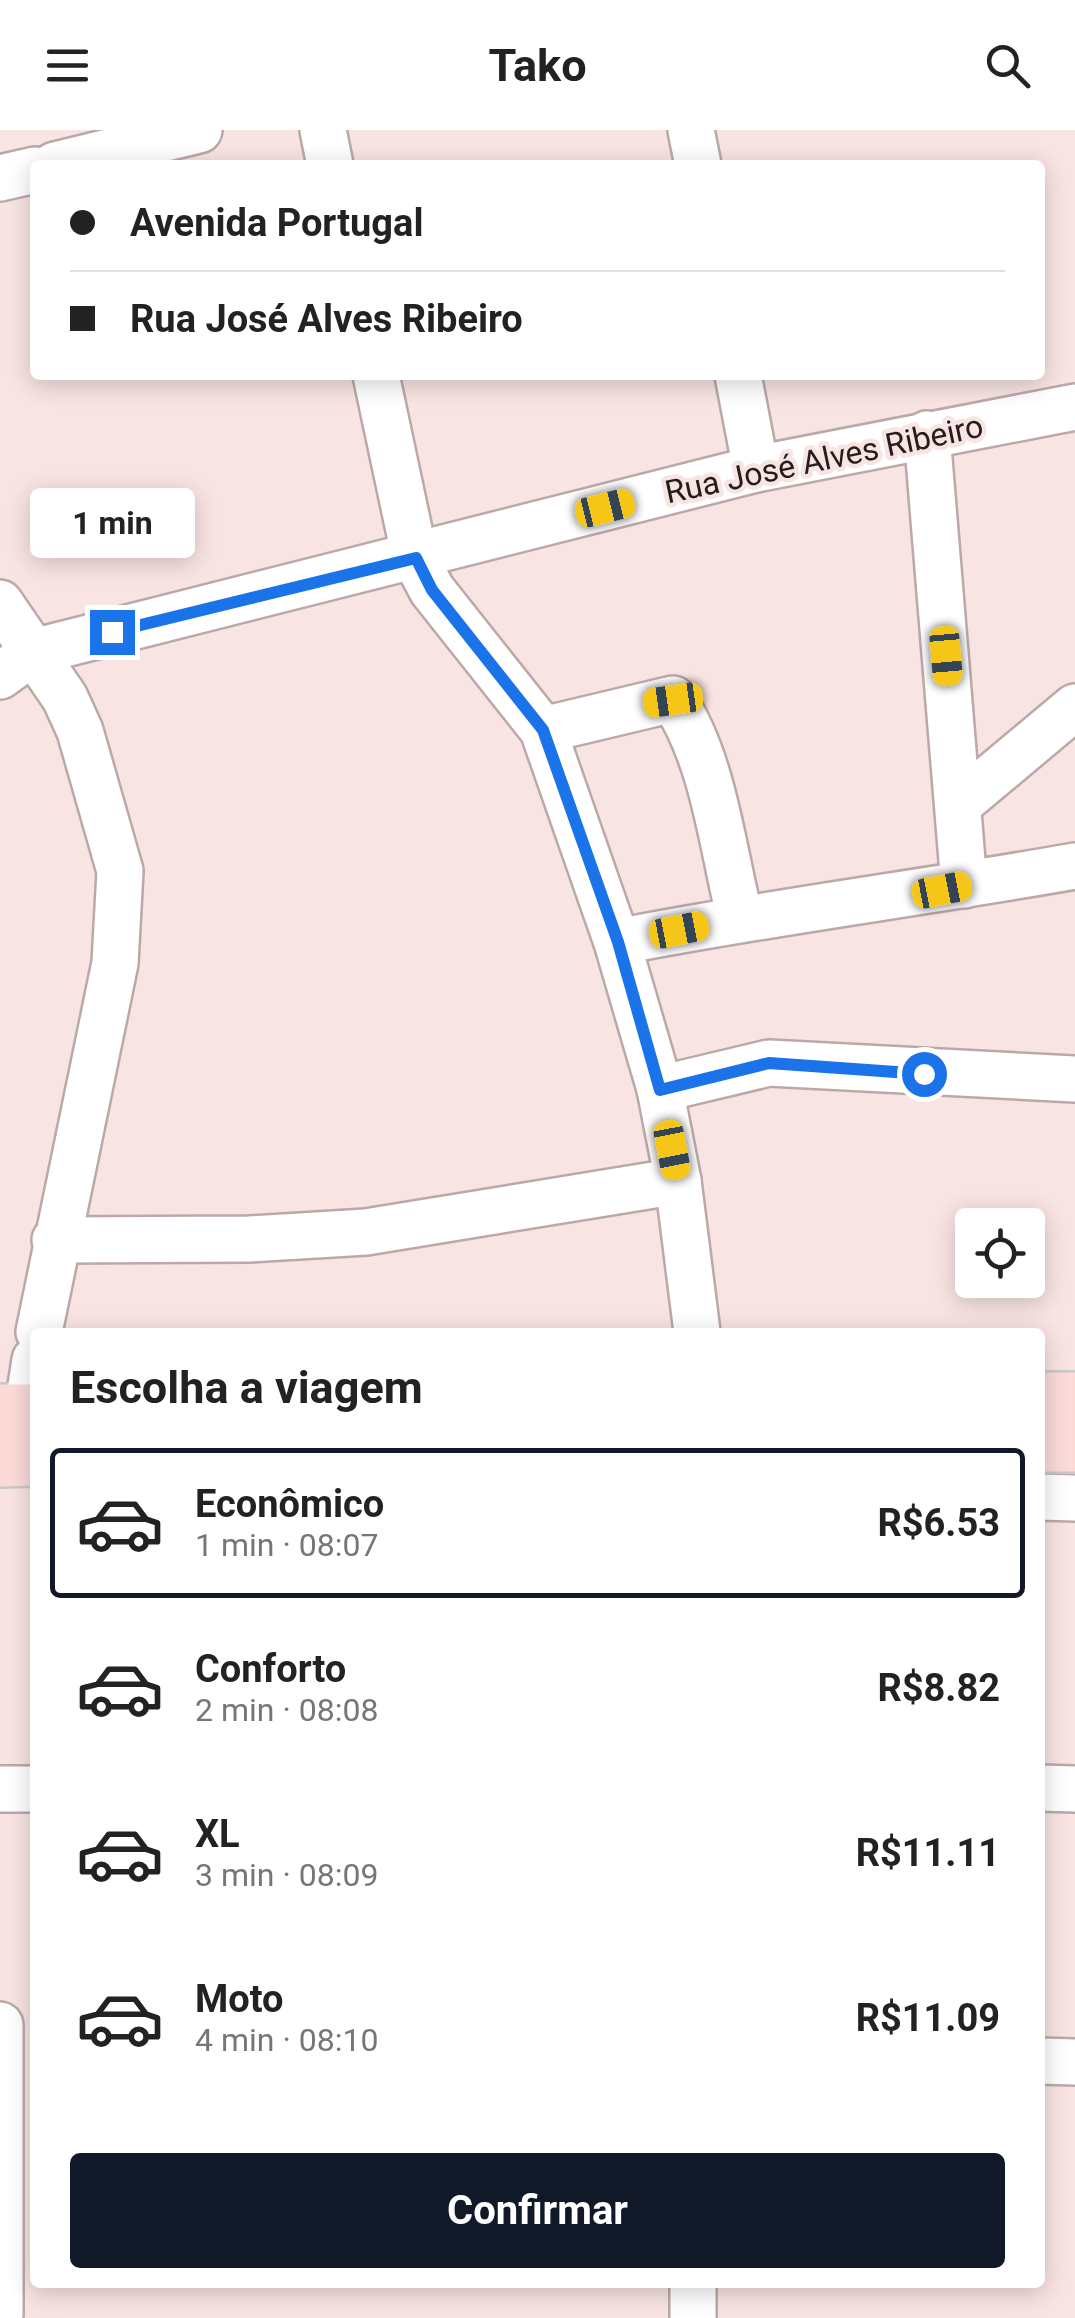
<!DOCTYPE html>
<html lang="pt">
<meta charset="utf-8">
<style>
body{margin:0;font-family:Roboto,sans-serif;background:#f2f2f2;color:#222;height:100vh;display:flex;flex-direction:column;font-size:38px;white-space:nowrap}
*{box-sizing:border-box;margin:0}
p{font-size:32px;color:#767676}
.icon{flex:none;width:55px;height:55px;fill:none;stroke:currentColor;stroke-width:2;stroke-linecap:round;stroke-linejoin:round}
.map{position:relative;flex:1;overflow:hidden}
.side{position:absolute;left:30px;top:1198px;width:1015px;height:960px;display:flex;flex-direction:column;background:#fff;border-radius:10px;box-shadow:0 5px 25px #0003}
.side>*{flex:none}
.banner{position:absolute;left:30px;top:30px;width:1015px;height:220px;border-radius:10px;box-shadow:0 5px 25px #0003;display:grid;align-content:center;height:220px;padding:0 40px;background:#fff}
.buttons{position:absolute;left:955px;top:1078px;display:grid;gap:20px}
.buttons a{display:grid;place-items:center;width:90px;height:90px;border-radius:10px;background:#fff;box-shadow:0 5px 25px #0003;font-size:50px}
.end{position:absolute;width:45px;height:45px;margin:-22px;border:12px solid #1a73e8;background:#fff;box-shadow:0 0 0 5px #fff}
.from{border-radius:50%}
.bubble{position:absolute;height:70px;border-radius:10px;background:#fff;box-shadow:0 5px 25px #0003;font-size:32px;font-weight:700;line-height:70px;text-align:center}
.car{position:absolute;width:30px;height:60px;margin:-30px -15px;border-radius:12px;box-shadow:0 0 8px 2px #0007;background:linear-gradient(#f5c518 24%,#345 0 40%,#f5c518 0 76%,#345 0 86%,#f5c518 0)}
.banner b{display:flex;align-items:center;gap:35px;height:95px;font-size:38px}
.banner b+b{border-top:2px solid #e0e0e0}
.banner i{width:25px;height:25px;background:#222}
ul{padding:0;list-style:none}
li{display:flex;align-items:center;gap:30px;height:150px;margin:0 20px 15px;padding:0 20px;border:5px solid transparent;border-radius:10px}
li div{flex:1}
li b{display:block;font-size:38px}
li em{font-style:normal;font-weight:700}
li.active{border-color:#111827}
li>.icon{width:90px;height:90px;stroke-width:1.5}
h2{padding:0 40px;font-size:45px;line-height:120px}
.button{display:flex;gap:20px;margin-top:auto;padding:20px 40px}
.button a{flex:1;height:115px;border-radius:10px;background:#111827;color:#fff;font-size:40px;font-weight:700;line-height:115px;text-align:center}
header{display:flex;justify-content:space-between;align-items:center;height:130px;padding:0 40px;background:#fff;font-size:45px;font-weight:700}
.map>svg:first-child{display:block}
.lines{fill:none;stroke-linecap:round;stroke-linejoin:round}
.minor-casing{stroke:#bba9a8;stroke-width:50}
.major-casing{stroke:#cac9c9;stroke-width:60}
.minor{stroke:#fff;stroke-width:45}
.major{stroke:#fbdad8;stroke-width:55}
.route{stroke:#1a73e8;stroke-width:12}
.labels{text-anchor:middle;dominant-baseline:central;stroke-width:9;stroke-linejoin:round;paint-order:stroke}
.street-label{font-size:32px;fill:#241d1c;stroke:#f8e4e3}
</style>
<header><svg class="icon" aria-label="menu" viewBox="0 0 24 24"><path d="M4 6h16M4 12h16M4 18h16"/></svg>Tako<svg class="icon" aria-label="search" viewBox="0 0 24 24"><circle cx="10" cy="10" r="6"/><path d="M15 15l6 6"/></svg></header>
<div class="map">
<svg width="1075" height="2188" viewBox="0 0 1075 2188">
<rect width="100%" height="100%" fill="#f8e4e3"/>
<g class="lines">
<defs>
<g id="minor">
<path d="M 323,0 L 330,35"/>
<path d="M 691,0 L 698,35"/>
<path d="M 55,35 L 199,0"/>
<path d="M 0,48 L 35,40"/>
<path d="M 376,245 L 415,428 L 432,460 L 543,600 L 617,812 L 660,959 L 678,1051 L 697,1202"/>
<path d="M 738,245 L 756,339"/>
<path d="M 927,304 L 964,755"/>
<path d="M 0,473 L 65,568 L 80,601 L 120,741 L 115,833 L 39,1202"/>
<path d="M 0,546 L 33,522 L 756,339 L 1075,277"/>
<path d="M 543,600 L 673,569 C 714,631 722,716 740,788"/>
<path d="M 959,674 L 1075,577"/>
<path d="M 617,812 C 769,782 923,763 1075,736"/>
<path d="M 660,959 L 769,933 L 1075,949"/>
<path d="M 55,1110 L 249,1109 L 366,1102 L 678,1051"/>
<path d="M 27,1282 L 35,1230"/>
<path d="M 1040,1367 L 1075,1368"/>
<path d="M 1040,1658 L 1075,1659"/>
<path d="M 0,1659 L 35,1659"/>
<path d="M 0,1895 L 0,2184"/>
<path d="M 1040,1931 L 1075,1932"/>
<path d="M 693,2152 L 693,2188"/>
</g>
<g id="major">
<path d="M 1040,1270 L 1075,1270"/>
<path d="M 0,1282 L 35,1282"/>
<path d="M 1040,1314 L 1075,1314"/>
<path d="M 0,1329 L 35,1328"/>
</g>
</defs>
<use href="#minor" class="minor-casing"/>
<use href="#major" class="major-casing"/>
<use href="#minor" class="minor"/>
<use href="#major" class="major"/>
</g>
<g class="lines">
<path class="route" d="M 112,502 L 416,428 L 432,460 L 543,600 L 618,812 L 660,960 L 769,933 L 924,944"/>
</g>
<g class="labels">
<g class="street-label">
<text transform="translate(824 329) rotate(-12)">Rua José Alves Ribeiro</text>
</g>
</g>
</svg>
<div class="buttons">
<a><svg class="icon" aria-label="locate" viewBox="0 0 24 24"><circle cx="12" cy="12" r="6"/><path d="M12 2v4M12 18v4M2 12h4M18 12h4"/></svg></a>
</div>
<i class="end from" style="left:924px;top:944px"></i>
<i class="end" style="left:112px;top:502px"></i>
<div class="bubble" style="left:30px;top:358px;width:165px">1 min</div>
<i class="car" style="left:605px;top:378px;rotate:76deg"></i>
<i class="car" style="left:946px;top:526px;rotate:175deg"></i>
<i class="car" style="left:673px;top:570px;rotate:262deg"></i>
<i class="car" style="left:942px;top:760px;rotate:79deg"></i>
<i class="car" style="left:679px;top:800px;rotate:79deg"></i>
<i class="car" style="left:672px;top:1020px;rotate:169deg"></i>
<div class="banner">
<b><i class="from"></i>Avenida Portugal</b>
<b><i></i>Rua José Alves Ribeiro</b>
</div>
<section class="side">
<h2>Escolha a viagem</h2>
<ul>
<li class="active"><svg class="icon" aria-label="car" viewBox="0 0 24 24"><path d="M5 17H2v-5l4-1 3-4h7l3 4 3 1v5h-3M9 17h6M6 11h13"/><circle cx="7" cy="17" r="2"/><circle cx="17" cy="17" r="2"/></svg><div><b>Econômico</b><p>1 min · 08:07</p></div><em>R$6.53</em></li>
<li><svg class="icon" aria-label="car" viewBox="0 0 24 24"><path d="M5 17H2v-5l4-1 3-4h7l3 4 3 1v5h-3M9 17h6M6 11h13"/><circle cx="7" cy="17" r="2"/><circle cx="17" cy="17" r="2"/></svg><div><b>Conforto</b><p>2 min · 08:08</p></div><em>R$8.82</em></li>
<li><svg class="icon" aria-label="car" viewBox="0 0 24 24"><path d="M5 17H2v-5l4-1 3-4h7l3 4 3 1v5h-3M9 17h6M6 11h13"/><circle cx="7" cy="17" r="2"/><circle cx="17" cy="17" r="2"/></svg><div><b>XL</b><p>3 min · 08:09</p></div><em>R$11.11</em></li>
<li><svg class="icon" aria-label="car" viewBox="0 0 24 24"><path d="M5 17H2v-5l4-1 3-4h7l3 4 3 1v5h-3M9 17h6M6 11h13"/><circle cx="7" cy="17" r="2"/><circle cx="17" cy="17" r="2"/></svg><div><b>Moto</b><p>4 min · 08:10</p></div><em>R$11.09</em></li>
</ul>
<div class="button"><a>Confirmar</a></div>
</section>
</div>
